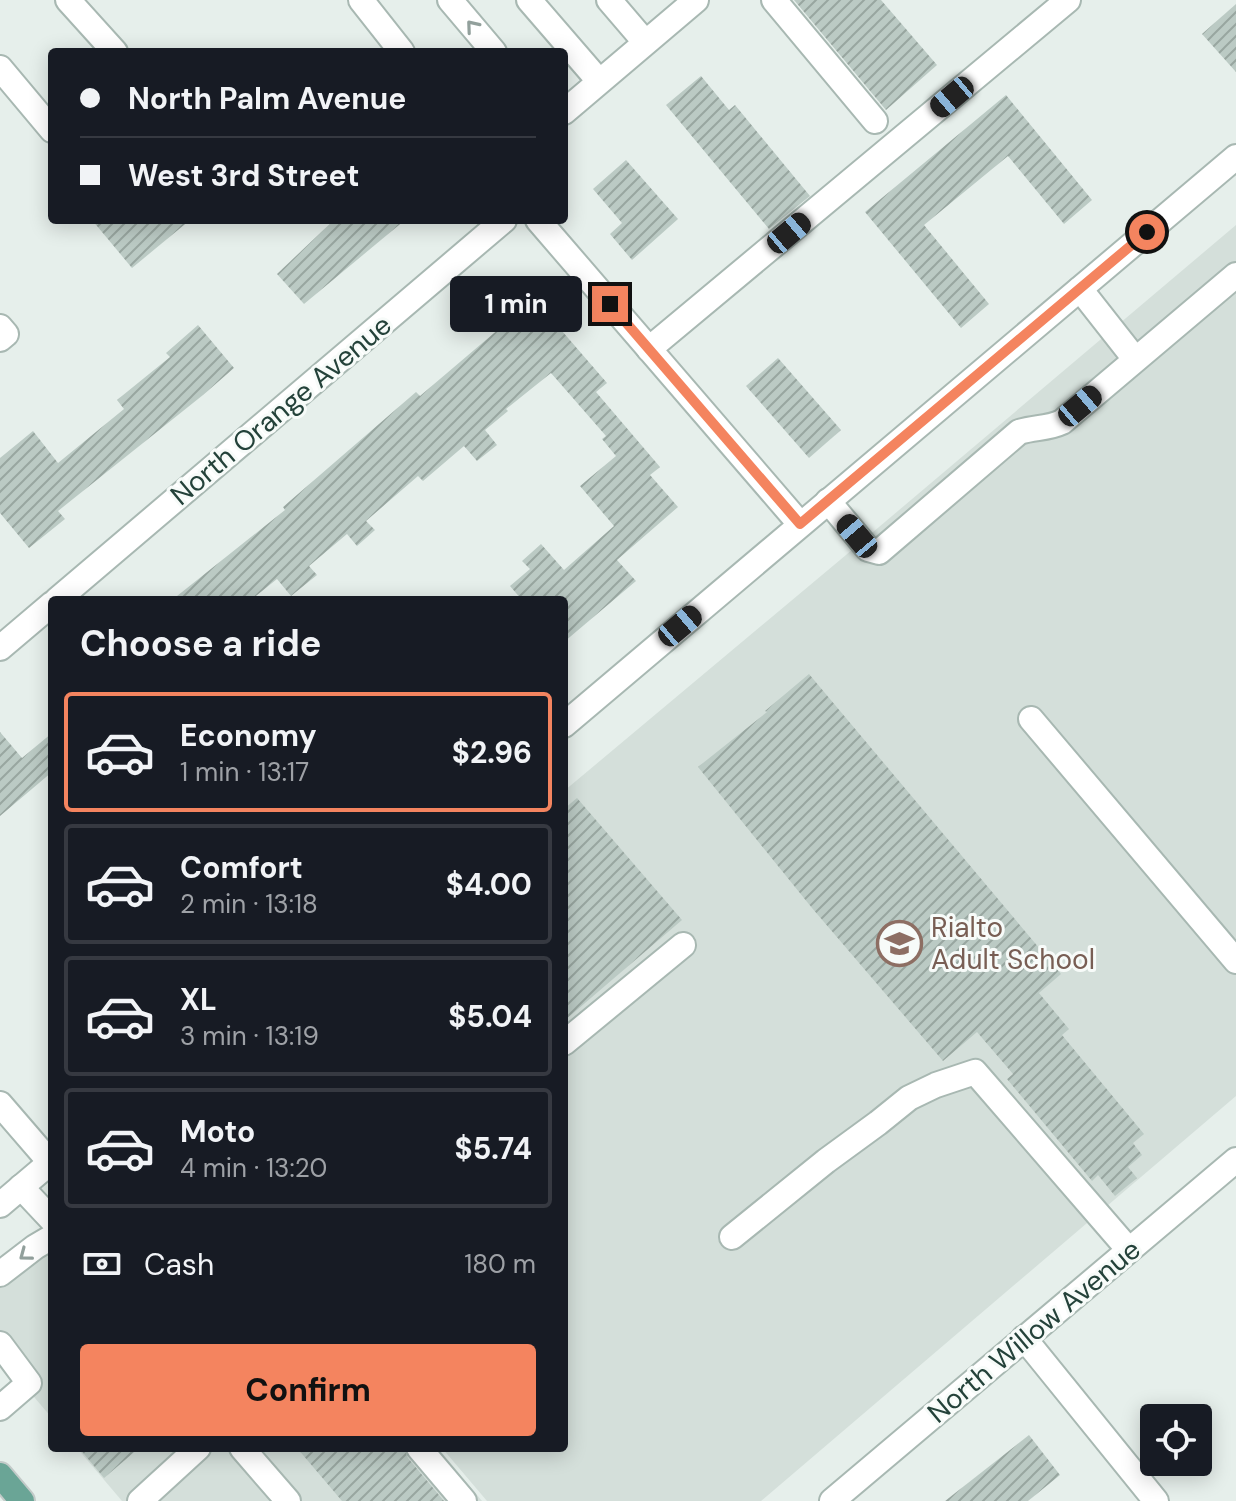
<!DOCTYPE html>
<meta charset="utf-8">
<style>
body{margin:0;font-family:"DM Sans",sans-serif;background:#20242c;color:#f1f3f6;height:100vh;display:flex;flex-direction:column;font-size:30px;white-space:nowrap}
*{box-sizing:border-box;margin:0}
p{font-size:26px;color:#9ea1a6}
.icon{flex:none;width:44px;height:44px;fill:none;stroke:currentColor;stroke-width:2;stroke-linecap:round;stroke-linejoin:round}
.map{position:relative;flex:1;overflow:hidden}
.details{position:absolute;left:48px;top:596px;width:520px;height:856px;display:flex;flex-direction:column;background:#171b24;border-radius:8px;box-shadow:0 4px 20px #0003}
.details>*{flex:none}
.banner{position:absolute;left:48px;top:48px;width:520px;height:176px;border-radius:8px;box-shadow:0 4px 20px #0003;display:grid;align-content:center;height:176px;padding:0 32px;background:#171b24}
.buttons{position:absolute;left:1140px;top:1404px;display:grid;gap:16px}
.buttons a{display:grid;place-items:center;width:72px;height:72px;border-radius:8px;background:#171b24;box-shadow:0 4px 20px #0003;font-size:40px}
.end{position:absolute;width:36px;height:36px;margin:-18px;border:10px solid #f4845f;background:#111;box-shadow:0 0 0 4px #111}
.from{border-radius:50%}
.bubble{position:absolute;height:56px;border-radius:8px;background:#171b24;box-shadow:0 4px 20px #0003;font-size:26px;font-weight:700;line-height:56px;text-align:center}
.car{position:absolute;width:24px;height:48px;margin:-24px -12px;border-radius:10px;box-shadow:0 0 6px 2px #0007;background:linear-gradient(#222 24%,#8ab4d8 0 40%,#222 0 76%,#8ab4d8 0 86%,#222 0)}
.banner b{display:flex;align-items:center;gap:28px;height:76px;font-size:30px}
.banner b+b{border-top:2px solid #363941}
.banner i{width:20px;height:20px;background:#f1f3f6}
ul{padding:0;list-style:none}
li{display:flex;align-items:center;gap:24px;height:120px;margin:0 16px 12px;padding:0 16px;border:4px solid #363941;border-radius:8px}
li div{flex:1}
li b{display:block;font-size:30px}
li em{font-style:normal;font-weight:700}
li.selected{border-color:#f4845f}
li>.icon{width:72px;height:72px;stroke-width:1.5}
h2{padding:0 32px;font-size:36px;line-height:96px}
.pay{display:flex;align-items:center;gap:20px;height:88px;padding:0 32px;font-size:30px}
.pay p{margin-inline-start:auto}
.cta{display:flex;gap:16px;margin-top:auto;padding:16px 32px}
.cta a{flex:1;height:92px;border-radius:8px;background:#f4845f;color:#111;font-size:32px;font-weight:700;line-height:92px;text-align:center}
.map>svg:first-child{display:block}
.built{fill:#d4dfda}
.building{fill:url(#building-hatch)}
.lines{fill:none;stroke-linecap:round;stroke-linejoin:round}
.minor-casing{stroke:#a8b8b2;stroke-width:28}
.major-casing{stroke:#c2cac8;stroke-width:28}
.minor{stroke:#fff;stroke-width:24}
.major{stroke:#6aa596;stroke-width:24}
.oneway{stroke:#92a09c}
.route{stroke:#f4845f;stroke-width:10}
.labels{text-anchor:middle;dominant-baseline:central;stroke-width:6;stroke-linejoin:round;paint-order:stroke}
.street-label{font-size:28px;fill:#24423a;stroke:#f7fbf9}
.education-label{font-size:28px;fill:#785e54;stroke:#f7fbf9;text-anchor:start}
</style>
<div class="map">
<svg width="1236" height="1501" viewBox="0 0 1236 1501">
<defs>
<pattern id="building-hatch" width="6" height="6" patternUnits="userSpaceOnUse" patternTransform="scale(2)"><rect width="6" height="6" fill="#bbcac4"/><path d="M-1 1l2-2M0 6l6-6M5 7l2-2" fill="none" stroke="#98a6a0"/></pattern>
</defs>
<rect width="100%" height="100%" fill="#e6efeb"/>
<g class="built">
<path d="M 1236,225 L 1236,1096 L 761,1501 L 487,1501 L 442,1448 L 564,1448 L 564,791 L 840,560 Z"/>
<path d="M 52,1219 L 52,1418 L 0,1357 L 0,1263 Z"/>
<path d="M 77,1448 L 438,1448 L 482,1501 L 122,1501 Z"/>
</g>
<g class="building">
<path d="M 794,0 L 881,0 L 937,65 L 886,110 Z"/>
<path d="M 1236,4 L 1236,72 L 1202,34 Z"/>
<path d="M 701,76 L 729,110 L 735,105 L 810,196 L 769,229 L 666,105 Z"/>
<path d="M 1006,95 L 1092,200 L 1064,224 L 1008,156 L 924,225 L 989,304 L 961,328 L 865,212 Z"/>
<path d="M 626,160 L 678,219 L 632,260 L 610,234 L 622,223 L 593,189 Z"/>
<path d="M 92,220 L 190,220 L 132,268 Z"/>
<path d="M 334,220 L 405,220 L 304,304 L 277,274 Z"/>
<path d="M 530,294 L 607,383 L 596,392 L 660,467 L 650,475 L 678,507 L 617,560 L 636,581 L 564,642 L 564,600 L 522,600 L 510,586 L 530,569 L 522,561 L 541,544 L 564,570 L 614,526 L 580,486 L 616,456 L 602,439 L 606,436 L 551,373 L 506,409 L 508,411 L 485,430 L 497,445 L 477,461 L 464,446 L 423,481 L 418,476 L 366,521 L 375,530 L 357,546 L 347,534 L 309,566 L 317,575 L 291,596 L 277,579 L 251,600 L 172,600 L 285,510 L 283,507 L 416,392 L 420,396 L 507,322 L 503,318 Z"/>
<path d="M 198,325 L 234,368 L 203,395 L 58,511 L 65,519 L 29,548 L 0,513 L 0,458 L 33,431 L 58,463 L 124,409 L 117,400 L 170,357 L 166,353 Z"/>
<path d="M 778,358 L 841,430 L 809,458 L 746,386 Z"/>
<path d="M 809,674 L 1061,974 L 1039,993 L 1069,1029 L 1062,1035 L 1144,1134 L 1133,1143 L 1142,1155 L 1128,1167 L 1137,1178 L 1115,1196 L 1098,1175 L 1092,1181 L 1007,1079 L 1013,1074 L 977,1032 L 943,1061 L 812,908 L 698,767 L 767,712 L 765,711 Z"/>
<path d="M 0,732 L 22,758 L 52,733 L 52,772 L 0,816 Z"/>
<path d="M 577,798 L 682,920 L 564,1021 L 564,809 Z"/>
<path d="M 1029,1435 L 1060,1475 L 1028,1501 L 945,1501 Z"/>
<path d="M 79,1448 L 139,1448 L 104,1478 Z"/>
<path d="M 297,1448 L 404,1448 L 408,1458 L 444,1501 L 342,1501 Z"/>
</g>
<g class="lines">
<defs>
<g id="minor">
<path d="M 68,0 L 115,52"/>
<path d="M 361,0 L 402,52"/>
<path d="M 450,0 L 494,52"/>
<path d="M 529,0 L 599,81"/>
<path d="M 609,0 L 645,42"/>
<path d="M 774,0 L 875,121"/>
<path d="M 0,68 L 52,130"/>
<path d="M 564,112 L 696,0"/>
<path d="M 538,220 L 800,524"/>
<path d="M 1080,289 L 1135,359"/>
<path d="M 0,327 L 6,334 L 0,339"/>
<path d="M 649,349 L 1068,0"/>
<path d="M 828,501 L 868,549 L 879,552 L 1019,432 C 1035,427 1047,429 1062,422 L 1236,275"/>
<path d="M 57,600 L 504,220"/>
<path d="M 0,648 L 52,604"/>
<path d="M 1031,719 L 1236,961"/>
<path d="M 564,725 L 1236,157"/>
<path d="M 564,1043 L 683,945"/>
<path d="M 0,1104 L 50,1162"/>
<path d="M 21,1187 L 52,1220"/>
<path d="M 0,1205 L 52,1161"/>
<path d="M 732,1237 L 826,1161 L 878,1123 L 909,1098 L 936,1085 L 975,1072 L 1129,1250"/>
<path d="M 0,1274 L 35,1247 L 52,1237"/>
<path d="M 1024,1338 L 1156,1501"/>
<path d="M 0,1344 L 29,1383 L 0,1408"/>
<path d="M 242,1448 L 288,1501"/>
<path d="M 419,1448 L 464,1501"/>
<path d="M 140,1501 L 198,1448"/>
<path d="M 832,1501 L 1236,1160"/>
</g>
<path id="major" d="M 0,1475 L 22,1501"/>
</defs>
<use href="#minor" class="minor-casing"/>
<use href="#major" class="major-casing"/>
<use href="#minor" class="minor"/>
<use href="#major" class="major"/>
</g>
<defs><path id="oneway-chevron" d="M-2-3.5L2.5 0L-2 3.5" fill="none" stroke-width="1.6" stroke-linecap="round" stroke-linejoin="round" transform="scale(2)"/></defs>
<g class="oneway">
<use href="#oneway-chevron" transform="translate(472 26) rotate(-130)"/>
<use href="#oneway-chevron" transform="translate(25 1255) rotate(143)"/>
</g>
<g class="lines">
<path class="route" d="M 610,304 L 800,524 L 1147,232"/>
</g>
<defs>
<symbol id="school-ring" viewBox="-11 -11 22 22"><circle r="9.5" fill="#f7fbf9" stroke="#8d6e63" stroke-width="1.5"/><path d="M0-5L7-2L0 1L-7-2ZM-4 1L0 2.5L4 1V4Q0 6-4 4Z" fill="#8d6e63"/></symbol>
</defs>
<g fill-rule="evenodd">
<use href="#school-ring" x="874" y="918" width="51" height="51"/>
</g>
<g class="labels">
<g class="street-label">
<text transform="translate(281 410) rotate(-40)">North Orange Avenue</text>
<text transform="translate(1034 1331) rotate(-40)">North Willow Avenue</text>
</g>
<g class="education-label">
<text x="931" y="927">Rialto<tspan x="931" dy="32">Adult School</tspan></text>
</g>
</g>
</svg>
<div class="buttons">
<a><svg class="icon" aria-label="locate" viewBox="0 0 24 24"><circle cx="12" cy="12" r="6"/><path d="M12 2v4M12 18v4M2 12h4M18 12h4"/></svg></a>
</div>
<i class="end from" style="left:1147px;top:232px"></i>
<i class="end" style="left:610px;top:304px"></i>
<div class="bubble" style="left:450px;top:276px;width:132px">1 min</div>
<i class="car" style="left:952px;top:97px;rotate:230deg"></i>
<i class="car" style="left:789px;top:233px;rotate:50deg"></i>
<i class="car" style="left:1080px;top:406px;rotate:50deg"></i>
<i class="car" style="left:857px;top:536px;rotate:320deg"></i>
<i class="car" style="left:680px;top:626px;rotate:50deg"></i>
<div class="banner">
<b><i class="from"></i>North Palm Avenue</b>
<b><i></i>West 3rd Street</b>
</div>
<section class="details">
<h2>Choose a ride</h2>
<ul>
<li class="selected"><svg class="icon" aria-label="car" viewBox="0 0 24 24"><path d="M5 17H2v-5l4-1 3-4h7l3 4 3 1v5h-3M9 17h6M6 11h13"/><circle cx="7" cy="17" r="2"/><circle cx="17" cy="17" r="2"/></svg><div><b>Economy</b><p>1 min · 13:17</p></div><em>$2.96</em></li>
<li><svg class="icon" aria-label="car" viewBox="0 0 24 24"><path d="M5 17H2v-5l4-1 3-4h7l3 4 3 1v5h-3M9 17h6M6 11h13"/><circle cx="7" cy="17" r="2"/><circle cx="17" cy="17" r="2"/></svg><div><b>Comfort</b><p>2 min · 13:18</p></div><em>$4.00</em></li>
<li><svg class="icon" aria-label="car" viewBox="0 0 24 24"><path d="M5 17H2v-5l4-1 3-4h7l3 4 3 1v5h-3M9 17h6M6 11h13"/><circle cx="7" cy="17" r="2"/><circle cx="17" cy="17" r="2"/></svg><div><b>XL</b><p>3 min · 13:19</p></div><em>$5.04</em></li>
<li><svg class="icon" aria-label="car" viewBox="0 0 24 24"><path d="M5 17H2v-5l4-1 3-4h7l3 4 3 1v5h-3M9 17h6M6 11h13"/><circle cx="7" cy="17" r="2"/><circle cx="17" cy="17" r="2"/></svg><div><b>Moto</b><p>4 min · 13:20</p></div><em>$5.74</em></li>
</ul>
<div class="pay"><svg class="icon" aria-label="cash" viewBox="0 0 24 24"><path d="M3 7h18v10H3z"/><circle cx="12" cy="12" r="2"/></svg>Cash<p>180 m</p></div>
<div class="cta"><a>Confirm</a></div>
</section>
</div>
